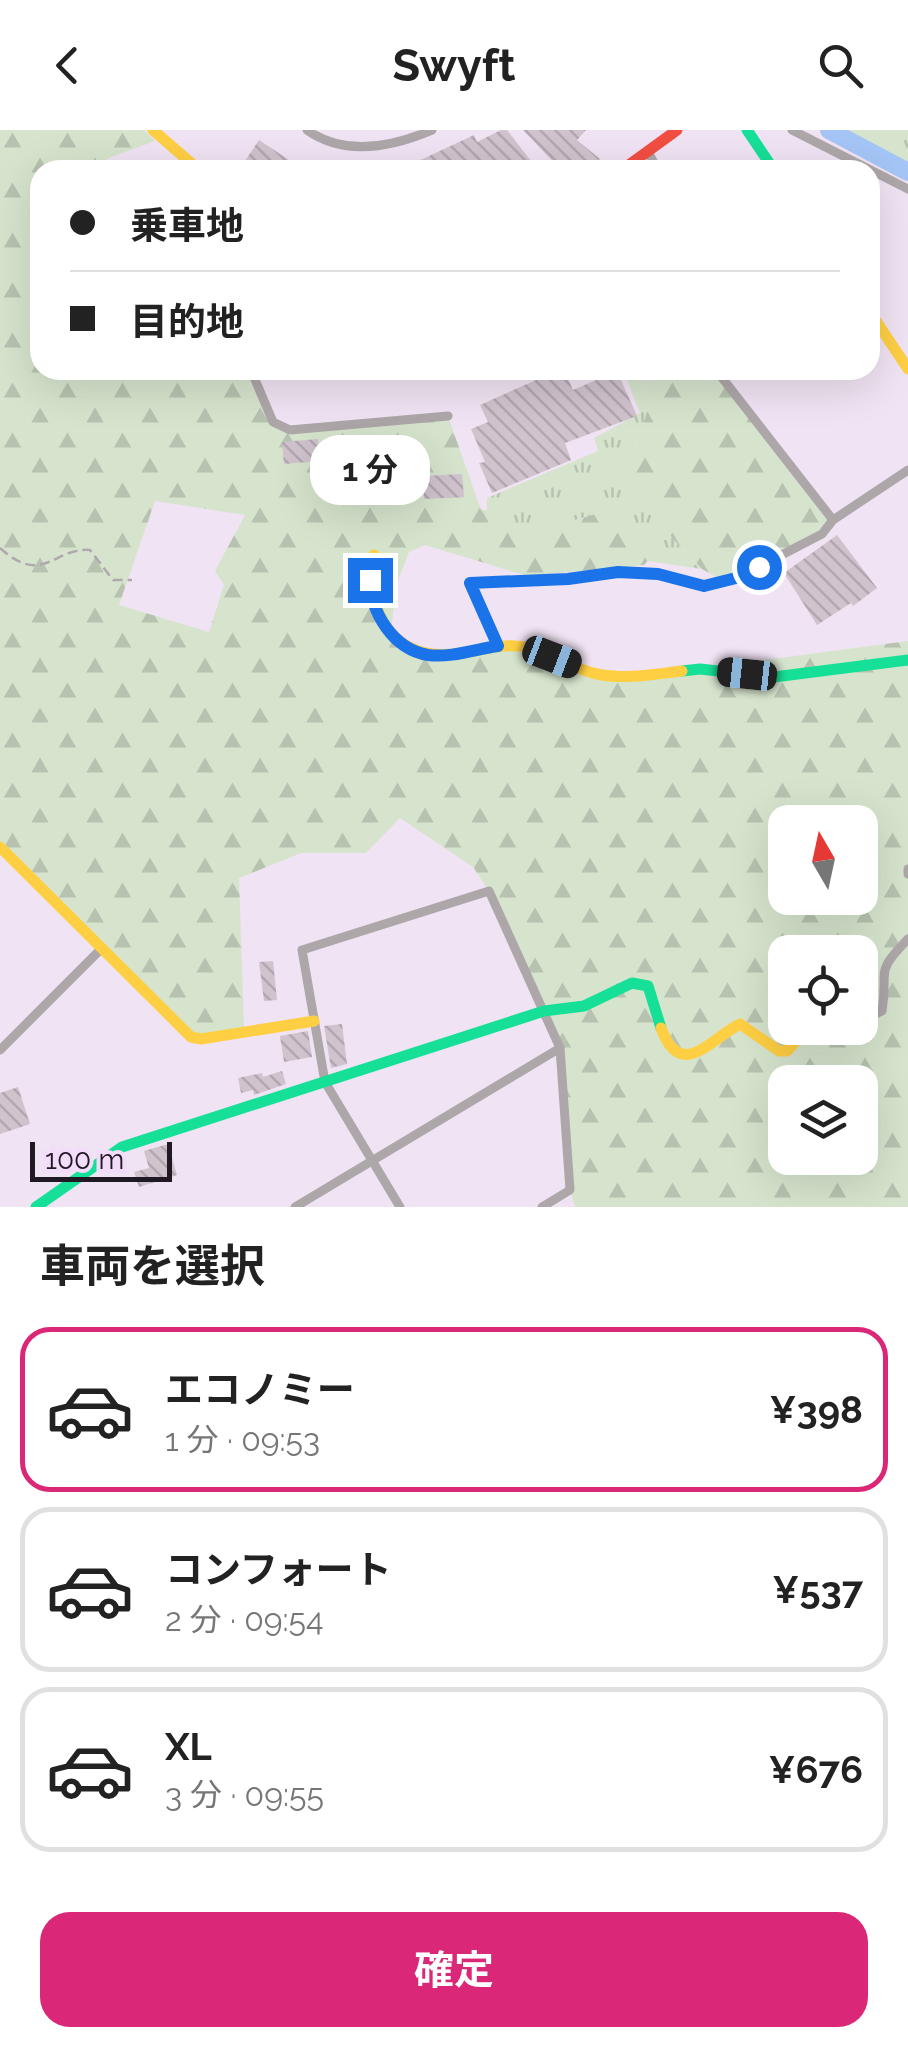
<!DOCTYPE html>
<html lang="ja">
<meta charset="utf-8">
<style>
body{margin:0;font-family:Raleway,"Noto Sans JP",sans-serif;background:#f6f6f6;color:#222;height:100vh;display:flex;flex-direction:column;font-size:38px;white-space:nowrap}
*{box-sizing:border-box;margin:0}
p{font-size:32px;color:#767676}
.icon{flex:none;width:55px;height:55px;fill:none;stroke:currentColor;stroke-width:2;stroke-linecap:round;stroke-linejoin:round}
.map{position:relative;height:1077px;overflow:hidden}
.details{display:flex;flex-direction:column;background:#fff;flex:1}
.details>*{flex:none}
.guide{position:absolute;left:30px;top:30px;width:850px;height:220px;border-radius:30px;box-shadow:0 10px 40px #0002;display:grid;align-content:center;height:220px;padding:0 40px;background:#fff}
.needle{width:65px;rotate:351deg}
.controls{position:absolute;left:768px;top:675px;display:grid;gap:20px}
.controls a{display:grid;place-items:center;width:110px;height:110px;border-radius:20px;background:#fff;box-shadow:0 10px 40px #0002;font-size:50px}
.scale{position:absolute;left:30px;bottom:25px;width:142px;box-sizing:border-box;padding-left:10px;border:5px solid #201822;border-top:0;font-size:28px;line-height:35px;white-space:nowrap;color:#201822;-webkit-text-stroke:8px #f3dcfa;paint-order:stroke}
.end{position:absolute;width:45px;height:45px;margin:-22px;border:12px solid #1a73e8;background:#fff;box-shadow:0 0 0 5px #fff}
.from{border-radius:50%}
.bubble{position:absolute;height:70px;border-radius:30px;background:#fff;box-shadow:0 10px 40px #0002;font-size:32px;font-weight:700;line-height:70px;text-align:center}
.car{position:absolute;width:30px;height:60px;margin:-30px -15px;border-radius:12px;box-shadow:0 0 8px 2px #0007;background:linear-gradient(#222 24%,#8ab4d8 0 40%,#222 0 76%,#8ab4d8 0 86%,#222 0)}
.guide b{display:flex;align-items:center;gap:35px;height:95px;font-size:38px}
.guide b+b{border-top:2px solid #e0e0e0}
.guide i{width:25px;height:25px;background:#222}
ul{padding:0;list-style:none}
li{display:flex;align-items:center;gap:30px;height:165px;margin:0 20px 15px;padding:0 20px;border:5px solid #e0e0e0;border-radius:30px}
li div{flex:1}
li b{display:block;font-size:38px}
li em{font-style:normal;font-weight:700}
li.current{border-color:#db2777}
li>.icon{width:90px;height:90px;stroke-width:1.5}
h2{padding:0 40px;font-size:45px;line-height:120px}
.cta{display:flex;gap:20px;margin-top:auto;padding:20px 40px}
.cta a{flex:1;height:115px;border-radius:30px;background:#db2777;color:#fff;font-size:40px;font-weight:700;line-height:115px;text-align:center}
header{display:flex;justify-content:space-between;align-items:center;height:130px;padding:0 40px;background:#fff;font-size:45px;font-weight:700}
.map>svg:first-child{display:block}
.grass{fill:url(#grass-tufts)}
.forest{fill:url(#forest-firs);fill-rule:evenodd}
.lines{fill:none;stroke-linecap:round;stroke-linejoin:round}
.river{stroke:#a4c5f6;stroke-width:18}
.building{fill:url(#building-back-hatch)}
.path{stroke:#afa8ae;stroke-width:2.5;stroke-dasharray:10 5;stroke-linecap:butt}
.street{stroke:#aea7aa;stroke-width:9}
.fast{stroke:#16e098;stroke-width:11}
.slow{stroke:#ffcf43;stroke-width:11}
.jam{stroke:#f24e42;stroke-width:11}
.route{stroke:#1a73e8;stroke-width:12}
</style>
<header><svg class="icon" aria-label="back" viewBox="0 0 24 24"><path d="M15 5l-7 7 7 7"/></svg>Swyft<svg class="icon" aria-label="search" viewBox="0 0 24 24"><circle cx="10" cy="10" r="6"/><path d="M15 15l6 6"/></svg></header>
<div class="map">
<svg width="908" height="1077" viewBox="0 0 908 1077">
<defs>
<pattern id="grass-tufts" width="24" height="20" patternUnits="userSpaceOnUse" patternTransform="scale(2.5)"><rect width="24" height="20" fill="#d6e4cd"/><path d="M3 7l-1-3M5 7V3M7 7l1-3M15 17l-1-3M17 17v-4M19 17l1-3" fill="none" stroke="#b7c3b0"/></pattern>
<pattern id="forest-firs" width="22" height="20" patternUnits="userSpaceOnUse" patternTransform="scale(2.5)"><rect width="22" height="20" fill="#d6e4cd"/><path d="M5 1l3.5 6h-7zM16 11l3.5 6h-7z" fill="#b7c3b0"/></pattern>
<pattern id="building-back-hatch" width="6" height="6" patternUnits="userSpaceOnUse" patternTransform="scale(2.5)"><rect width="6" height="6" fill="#d0c3ce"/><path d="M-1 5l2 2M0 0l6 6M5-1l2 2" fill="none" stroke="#b2a7b1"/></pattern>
</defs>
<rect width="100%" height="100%" fill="#f0e3f3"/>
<g class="grass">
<path d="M 846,0 L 908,0 L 908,33 Z"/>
<path d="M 623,240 L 638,240 L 651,271 L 633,322 L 674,410 L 702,439 L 648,431 L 646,417 L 630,393 L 619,405 L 605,381 L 527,405 L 487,380 L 487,368 L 598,321 L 594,308 L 640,283 Z"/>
</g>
<g class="forest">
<path d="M 0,0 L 144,0 L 155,11 L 111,27 L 89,40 L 40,40 L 40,84 L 36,89 L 40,97 L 40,240 L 248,240 L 279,296 L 448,286 L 481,380 L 487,380 L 527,405 L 605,381 L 619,404 L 630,393 L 646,417 L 648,431 L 644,435 L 527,446 L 425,415 L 409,422 L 396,456 L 391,502 L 416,520 L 498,516 L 595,544 L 673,542 L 908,511 L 908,1077 L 575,1077 L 570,1060 L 565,988 L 552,900 L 489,761 L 473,737 L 400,688 L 366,723 L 301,723 L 239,748 L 244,897 L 191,907 L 0,717 ZM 155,371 L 245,385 L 215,441 L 224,455 L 209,502 L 119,475 ZM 785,692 L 860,692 L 860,768 L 785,768 ZM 785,822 L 860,822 L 860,898 L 785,898 ZM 785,952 L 860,952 L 860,1028 L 785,1028 Z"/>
<path d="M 638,240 L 721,240 L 833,390 L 815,408 L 725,452 L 702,439 L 674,410 L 634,358 L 633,322 L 651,271 Z"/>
</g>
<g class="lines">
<path class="river" d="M 829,0 L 908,42"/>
</g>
<g class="building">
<path d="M 501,0 L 507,0 L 538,40 L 399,40 L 474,5 L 477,12 Z"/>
<path d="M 523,0 L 586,0 L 577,10 L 600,29 L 586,40 L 561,40 Z"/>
<path d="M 259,10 L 289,30 L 282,40 L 239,40 Z"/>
<path d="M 558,240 L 564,240 L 573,260 L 617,241 L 637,286 L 565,313 L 571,330 L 492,363 L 479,333 L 485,332 L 471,299 L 488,292 L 480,275 Z"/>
<path d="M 318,309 L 320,331 L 284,334 L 282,312 Z"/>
<path d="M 462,344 L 464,367 L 424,369 L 423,346 Z"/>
<path d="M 837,405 L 877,458 L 853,476 L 851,473 L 817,495 L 784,443 Z"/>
<path d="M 273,831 L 277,870 L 264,871 L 259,832 Z"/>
<path d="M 342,894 L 347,934 L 331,938 L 324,896 Z"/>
<path d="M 308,901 L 312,927 L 284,932 L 280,906 Z"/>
<path d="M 282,941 L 286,954 L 254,965 L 253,960 L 241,963 L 238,948 L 262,943 L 263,947 Z"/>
<path d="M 18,957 L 30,994 L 0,1004 L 0,963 Z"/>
<path d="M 168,1014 L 177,1045 L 139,1057 L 134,1042 L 149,1038 L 144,1021 Z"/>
</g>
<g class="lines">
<path class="path" d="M 0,418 C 43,457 54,417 90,420 L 113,450 L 132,450"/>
<g class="street">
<path d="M 307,0 C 345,27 392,17 432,0"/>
<path d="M 792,0 L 908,59"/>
<path d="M 648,22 L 658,40"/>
<path d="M 251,240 L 273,292 L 290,300 L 448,286"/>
<path d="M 716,240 L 833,390"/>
<path d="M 498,516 L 470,453 L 567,449 L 618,442 L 658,444 L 704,456 L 717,454 L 737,448 L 822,404 L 833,390 L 908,340"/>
<path d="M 908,739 L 908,744"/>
<path d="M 860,885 L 871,886 L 882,881 C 889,838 873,845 908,809"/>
<path d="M 0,920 L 102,818"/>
<path d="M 295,1077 L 560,918"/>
<path d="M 400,1077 L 325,952 L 302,820 L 489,761 L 560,918 L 570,1060 L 542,1077"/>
</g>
<g class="fast">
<path d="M 747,0 L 774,40"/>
<path d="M 682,541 L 700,539 L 774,547 L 908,530"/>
<path d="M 36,1077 L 122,1017 L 544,881 L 584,876 L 632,853 L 648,856 L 661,898"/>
</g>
<g class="slow">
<path d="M 153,0 L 199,40"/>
<path d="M 870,182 L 908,239"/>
<path d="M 374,425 C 365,482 392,531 456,524 C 479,522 502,512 525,517 C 550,522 572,539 597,544 C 625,550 655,544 682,541"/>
<path d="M 0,717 L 191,907 L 201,909 L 314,891"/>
<path d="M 661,898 C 681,952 710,909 740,894 L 779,921 L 787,921 L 808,898"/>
</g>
<path class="jam" d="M 622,40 L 677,0"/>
</g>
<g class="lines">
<path class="route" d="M 370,450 C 371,483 393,519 428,525 C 451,528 476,519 498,516 L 470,453 L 568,449 L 618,442 L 658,444 L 704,456 L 736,448 L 759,437"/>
</g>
</svg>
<div class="controls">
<a><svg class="needle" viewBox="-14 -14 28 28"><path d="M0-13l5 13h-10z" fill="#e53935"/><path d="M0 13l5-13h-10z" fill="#767676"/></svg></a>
<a><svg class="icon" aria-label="locate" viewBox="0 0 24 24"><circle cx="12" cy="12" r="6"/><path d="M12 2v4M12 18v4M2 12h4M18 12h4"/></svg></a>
<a><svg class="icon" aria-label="layers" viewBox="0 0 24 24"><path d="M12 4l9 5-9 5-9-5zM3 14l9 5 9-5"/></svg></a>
</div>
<div class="scale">100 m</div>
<i class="end from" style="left:759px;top:437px"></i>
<i class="end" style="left:370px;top:450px"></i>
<div class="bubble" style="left:310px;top:305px;width:120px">1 分</div>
<i class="car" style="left:552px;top:527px;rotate:111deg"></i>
<i class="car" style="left:747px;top:544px;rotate:276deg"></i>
<div class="guide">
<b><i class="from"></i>乗車地</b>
<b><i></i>目的地</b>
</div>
</div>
<section class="details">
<h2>車両を選択</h2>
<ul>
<li class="current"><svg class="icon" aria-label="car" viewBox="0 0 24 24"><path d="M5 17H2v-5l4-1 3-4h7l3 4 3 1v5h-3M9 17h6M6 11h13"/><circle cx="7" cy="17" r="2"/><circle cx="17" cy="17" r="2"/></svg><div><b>エコノミー</b><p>1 分 · 09:53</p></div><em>¥398</em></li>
<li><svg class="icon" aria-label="car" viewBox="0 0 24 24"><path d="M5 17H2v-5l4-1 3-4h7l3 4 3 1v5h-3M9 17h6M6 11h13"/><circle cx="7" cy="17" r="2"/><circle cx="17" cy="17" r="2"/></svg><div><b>コンフォート</b><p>2 分 · 09:54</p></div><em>¥537</em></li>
<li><svg class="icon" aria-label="car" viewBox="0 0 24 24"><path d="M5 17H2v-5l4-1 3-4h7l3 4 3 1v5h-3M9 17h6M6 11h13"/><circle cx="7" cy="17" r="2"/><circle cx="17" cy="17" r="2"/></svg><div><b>XL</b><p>3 分 · 09:55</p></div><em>¥676</em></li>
</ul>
<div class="cta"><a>確定</a></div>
</section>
